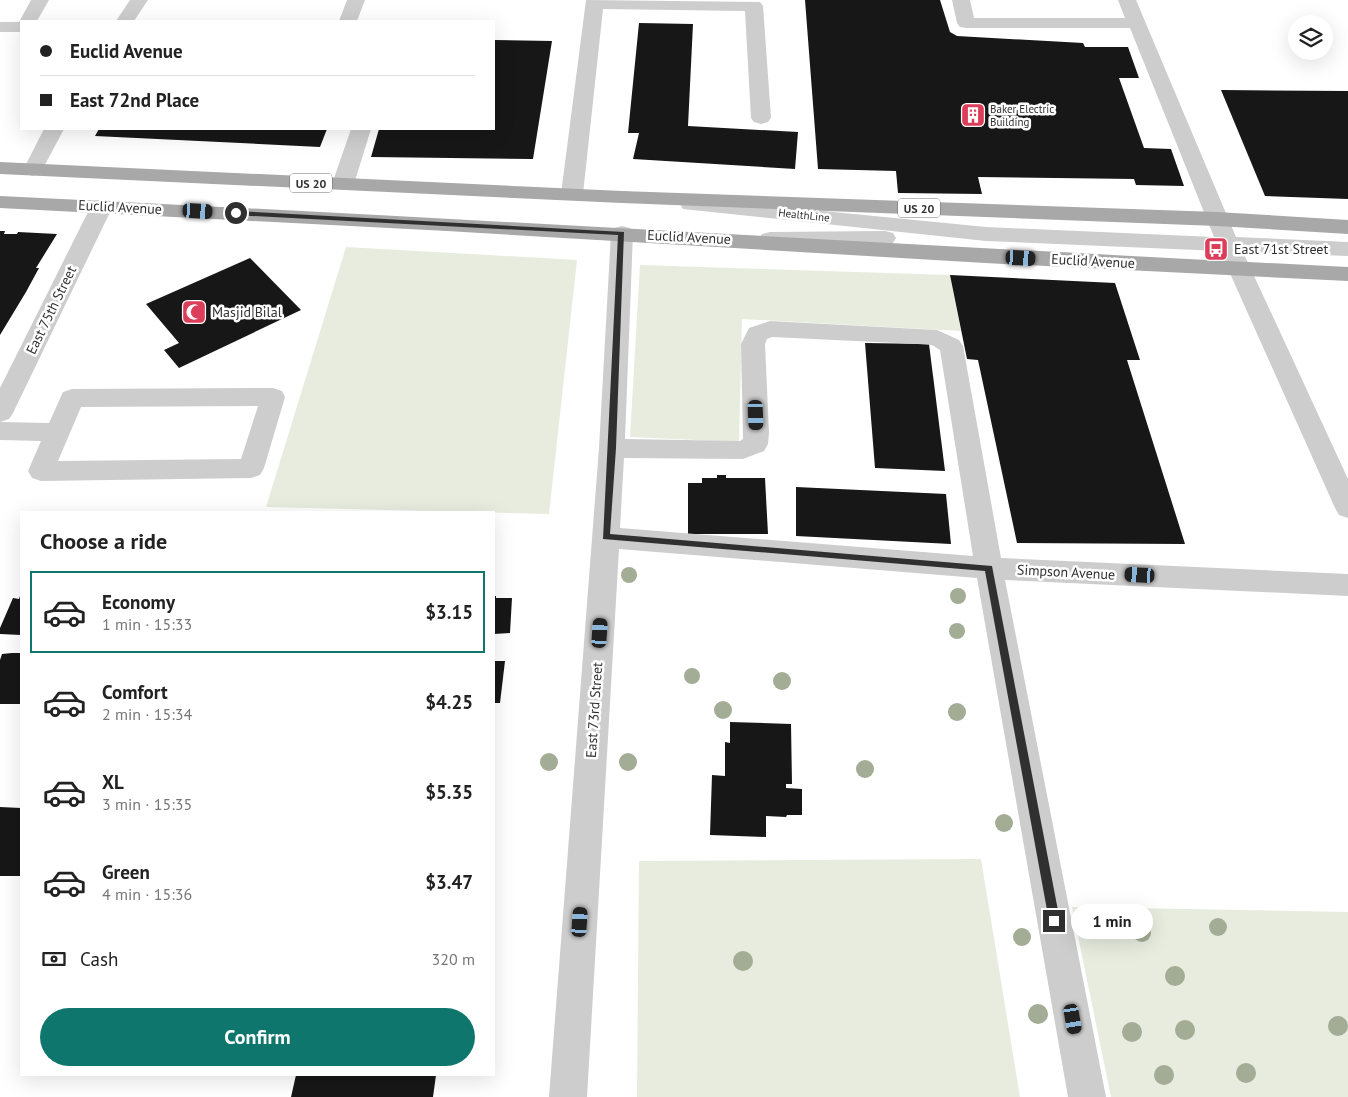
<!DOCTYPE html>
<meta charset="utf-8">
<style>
body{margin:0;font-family:"PT Sans",sans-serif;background:#f6f6f6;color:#222;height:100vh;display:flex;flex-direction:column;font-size:19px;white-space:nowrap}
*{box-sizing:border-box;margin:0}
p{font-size:16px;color:#767676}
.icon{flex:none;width:28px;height:28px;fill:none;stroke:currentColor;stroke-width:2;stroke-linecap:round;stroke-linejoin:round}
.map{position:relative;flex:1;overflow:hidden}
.details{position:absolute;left:20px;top:511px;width:475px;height:565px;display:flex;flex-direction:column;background:#fff;border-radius:0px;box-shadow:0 5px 20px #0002}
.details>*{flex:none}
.guide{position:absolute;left:20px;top:20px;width:475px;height:110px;border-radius:0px;box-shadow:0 5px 20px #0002;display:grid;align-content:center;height:110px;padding:0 20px;background:#fff}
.buttons{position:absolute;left:1288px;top:15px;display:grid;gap:10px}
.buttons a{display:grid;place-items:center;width:45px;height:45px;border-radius:50%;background:#fff;box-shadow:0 5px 20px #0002;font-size:25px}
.end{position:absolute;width:22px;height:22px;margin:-11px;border:6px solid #303030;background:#fff;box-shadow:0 0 0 2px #fff}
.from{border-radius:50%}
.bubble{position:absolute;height:35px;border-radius:18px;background:#fff;box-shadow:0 5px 20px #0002;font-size:16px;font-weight:600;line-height:35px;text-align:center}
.car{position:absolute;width:15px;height:30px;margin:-15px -8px;border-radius:6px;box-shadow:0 0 4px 1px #0007;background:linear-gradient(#222 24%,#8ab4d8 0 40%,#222 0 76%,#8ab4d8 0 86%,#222 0)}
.guide b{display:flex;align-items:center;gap:18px;height:48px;font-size:19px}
.guide b+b{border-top:1px solid #e0e0e0}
.guide i{width:12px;height:12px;background:#222}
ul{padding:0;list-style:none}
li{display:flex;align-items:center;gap:15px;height:82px;margin:0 10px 8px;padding:0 10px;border:2px solid transparent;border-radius:0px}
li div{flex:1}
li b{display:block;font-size:19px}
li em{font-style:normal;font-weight:600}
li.selected{border-color:#0f766e}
li>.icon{width:45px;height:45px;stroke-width:1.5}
h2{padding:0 20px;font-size:22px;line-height:60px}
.pay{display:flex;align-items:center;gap:12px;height:55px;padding:0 20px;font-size:19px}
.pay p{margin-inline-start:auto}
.cta{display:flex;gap:10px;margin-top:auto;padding:10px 20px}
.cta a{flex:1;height:58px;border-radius:30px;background:#0f766e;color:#fff;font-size:20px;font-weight:600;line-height:58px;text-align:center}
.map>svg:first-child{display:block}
.green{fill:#e7ecdf}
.building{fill:#171717}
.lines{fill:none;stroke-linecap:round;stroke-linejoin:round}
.minor{fill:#cdcdcd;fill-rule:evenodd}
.major{fill:#a8a8a8;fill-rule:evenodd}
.tree{fill:#a3ac95}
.route{fill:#303030}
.labels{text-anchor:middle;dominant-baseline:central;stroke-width:5;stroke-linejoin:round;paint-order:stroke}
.far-poi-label{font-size:11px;fill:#303030;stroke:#fff;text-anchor:start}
.far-street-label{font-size:11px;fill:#303030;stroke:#fff}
.shield{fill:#fff;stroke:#6e6e6e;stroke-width:1}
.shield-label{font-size:12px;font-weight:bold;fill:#303030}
.street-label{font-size:14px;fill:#303030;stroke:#fff}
.poi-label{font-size:14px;fill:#303030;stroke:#fff;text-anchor:start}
</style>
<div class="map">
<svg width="1348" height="1097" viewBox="0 0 1348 1097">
<rect width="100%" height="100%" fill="#fff"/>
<g class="green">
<path d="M 346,247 L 577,260 L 549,514 L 266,507 Z"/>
<path d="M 640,265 L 950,275 L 961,331 L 742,319 L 739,442 L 630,437 Z"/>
<path d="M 981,859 L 1020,1097 L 637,1097 L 639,861 Z"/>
<path d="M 1072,907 L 1348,912 L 1348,1097 L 1111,1097 Z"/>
</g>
<g class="building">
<path d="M 805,0 L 940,0 L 950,32 L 957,36 L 1083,43 L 1085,47 L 1128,47 L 1139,78 L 1119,78 L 1144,148 L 1171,149 L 1184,186 L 1136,185 L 1134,179 L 978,177 L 982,194 L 898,193 L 896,171 L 818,169 Z"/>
<path d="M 639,23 L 693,24 L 688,126 L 798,132 L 795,169 L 633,159 L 639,133 L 628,133 Z"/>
<path d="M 494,40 L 552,41 L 533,159 L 371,157 L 379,129 L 494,129 Z"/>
<path d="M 1221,90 L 1348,91 L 1348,199 L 1265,196 Z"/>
<path d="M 99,129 L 327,129 L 320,147 L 95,136 Z"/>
<path d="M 0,231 L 5,231 L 4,234 L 17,234 L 18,232 L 57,234 L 36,268 L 39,268 L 26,292 L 0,335 Z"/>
<path d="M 250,258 L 301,310 L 179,368 L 164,350 L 179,343 L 146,304 Z"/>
<path d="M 950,275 L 1115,283 L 1140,360 L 1127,360 L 1185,544 L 1017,543 L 978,360 L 967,359 Z"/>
<path d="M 865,343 L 929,344 L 945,471 L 875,468 Z"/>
<path d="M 717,475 L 726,475 L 726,478 L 765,478 L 768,534 L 688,534 L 688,483 L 702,483 L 702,478 L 717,478 Z"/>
<path d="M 796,487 L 946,494 L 951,544 L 796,536 Z"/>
<path d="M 21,593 L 21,635 L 0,634 L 0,628 L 13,598 L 19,599 Z"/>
<path d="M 494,596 L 496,596 L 496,598 L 512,598 L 510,633 L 494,634 Z"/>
<path d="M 12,653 L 21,653 L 21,704 L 0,704 L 0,660 L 2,654 Z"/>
<path d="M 494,661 L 505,661 L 500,703 L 494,703 Z"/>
<path d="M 730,722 L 791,724 L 792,784 L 786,784 L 786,788 L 802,789 L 802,815 L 787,815 L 786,817 L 766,816 L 766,837 L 710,835 L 712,775 L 725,776 L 725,742 L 730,743 Z"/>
<path d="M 0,807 L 21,808 L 21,876 L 0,876 Z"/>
<path d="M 296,1075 L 436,1075 L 433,1097 L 291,1097 Z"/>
</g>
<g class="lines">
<g class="minor">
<path d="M 31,0 L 49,0 L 37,21 L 21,21 L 21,32 L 0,32 L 0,22 L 19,22 Z"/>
<path d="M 130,0 L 148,0 L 134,21 L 116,21 Z"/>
<path d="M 347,0 L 365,0 L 357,21 L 339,21 Z"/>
<path d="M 586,0 L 760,2 L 763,6 L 771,118 L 768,122 L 761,124 L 754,122 L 751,118 L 745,11 L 603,9 L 583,194 L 580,199 L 572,200 L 564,199 L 561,194 Z"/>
<path d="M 952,0 L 970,0 L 974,18 L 1125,18 L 1118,0 L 1136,0 L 1236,237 L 1348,242 L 1348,256 L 1243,252 L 1348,479 L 1348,518 L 1339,515 L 1335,508 L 1220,251 L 986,241 L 683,209 L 680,204 L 683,199 L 691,198 L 986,227 L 1214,237 L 1130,28 L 966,28 L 960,27 L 957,23 Z"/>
<path d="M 44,129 L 64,129 L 40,174 L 33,176 L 26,174 L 23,170 Z"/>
<path d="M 351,129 L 371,129 L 354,184 L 350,188 L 343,190 L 336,188 L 332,184 Z"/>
<path d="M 102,199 L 110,201 L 113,206 L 13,413 L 9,419 L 0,422 L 49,423 L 63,392 L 72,389 L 273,388 L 282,391 L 285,397 L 264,468 L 260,475 L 251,478 L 41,481 L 32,478 L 28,471 L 41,441 L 0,440 L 0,388 L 91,206 L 94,201 ZM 258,406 L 241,459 L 58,461 L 81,407 Z"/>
<path d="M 622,226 L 630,228 L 633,233 L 625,439 L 740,441 L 743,439 L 741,344 L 749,328 L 770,321 L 937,330 L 959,340 L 963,346 L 1001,558 L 1348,574 L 1348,596 L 1005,580 L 1106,1097 L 1068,1097 L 977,578 L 619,549 L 587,1097 L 549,1097 L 599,448 L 611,233 L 614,228 ZM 772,337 L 918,344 L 932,345 L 940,350 L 973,556 L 620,528 L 624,458 L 743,459 L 764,451 L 768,444 L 769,433 L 765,344 L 767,339 Z"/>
<path d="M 885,231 L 893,233 L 896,238 L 893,243 L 885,245 L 770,246 L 762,244 L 759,239 L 762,234 L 770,232 Z"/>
</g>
<g class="major">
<path d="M 0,162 L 622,191 L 1217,212 L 1348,220 L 1348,234 L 1217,226 L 622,203 L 0,174 Z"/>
<path d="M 0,196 C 449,217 899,245 1348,267 L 1348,281 L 985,263 L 447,231 L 0,208 Z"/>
</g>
</g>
<g class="tree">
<circle cx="629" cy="575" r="8"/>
<circle cx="958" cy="596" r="8"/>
<circle cx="957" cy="631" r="8"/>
<circle cx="692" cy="676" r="8"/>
<circle cx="782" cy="681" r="9"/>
<circle cx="723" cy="710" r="9"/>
<circle cx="957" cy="712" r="9"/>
<circle cx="549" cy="762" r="9"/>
<circle cx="628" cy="762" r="9"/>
<circle cx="865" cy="769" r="9"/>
<circle cx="1004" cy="823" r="9"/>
<circle cx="1218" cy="927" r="9"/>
<circle cx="1142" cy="933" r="9"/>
<circle cx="1022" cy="937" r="9"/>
<circle cx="743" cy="961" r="10"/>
<circle cx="1175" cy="976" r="10"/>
<circle cx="1038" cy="1014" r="10"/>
<circle cx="1338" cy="1026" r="10"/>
<circle cx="1185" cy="1030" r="10"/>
<circle cx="1132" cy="1032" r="10"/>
<circle cx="1246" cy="1073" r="10"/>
<circle cx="1164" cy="1075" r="10"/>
</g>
<path class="route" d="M 236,211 L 624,232 L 616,448 L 610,534 L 992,566 L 1060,921 L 1058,924 L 1054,926 L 1049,921 L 985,571 L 603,539 L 618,235 L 234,215 L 234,212 Z"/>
<defs>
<symbol id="building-square" viewBox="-11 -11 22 22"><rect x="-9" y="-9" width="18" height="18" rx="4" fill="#dc3d59" stroke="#fff"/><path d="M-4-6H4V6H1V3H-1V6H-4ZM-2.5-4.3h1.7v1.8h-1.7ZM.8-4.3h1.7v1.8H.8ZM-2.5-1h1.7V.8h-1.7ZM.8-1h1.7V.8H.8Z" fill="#fff"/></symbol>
<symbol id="bus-square" viewBox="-11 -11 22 22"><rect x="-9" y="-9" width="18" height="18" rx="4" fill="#dc3d59" stroke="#fff"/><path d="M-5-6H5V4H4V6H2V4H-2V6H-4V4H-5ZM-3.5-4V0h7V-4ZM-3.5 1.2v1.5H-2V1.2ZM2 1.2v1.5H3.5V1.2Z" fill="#fff"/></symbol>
<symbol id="mosque-square" viewBox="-11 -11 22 22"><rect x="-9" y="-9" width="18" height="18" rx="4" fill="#dc3d59" stroke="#fff"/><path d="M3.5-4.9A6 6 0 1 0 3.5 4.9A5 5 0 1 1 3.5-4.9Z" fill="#fff"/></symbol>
</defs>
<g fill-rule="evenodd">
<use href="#building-square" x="959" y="101" width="28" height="28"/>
<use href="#bus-square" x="1202" y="235" width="28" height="28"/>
<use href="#mosque-square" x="180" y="298" width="28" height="28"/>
</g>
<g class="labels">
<g class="far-poi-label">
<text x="990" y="109">Baker Electric<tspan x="990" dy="13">Building</tspan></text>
</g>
<g class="far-street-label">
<text transform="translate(804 215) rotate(6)">HealthLine</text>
</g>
<g class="shield">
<rect x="290" y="173.5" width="42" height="19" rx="4"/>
<rect x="898" y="198.5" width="42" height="19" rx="4"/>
</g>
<g class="shield-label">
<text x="311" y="183">US 20</text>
<text x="919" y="208">US 20</text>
</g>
<g class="street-label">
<text transform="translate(120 207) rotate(3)">Euclid Avenue</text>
<text transform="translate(689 237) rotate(3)">Euclid Avenue</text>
<text transform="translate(1093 261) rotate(3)">Euclid Avenue</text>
<text transform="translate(51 310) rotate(-64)">East 75th Street</text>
<text transform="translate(1066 572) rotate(3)">Simpson Avenue</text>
<text transform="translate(594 710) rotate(-86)">East 73rd Street</text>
</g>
<g class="poi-label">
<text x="1234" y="249">East 71st Street</text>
<text x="212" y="312">Masjid Bilal</text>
</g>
</g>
</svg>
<div class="buttons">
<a><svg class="icon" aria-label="layers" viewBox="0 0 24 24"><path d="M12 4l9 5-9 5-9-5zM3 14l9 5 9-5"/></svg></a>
</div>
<i class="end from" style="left:236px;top:213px"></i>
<i class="end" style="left:1054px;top:921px"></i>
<div class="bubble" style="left:1071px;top:904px;width:82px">1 min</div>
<i class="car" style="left:198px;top:211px;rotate:93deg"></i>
<i class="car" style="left:1021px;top:258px;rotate:93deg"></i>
<i class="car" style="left:756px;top:415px;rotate:178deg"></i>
<i class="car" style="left:1140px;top:575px;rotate:273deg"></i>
<i class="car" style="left:600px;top:633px;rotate:4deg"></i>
<i class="car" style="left:580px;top:922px;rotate:4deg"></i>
<i class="car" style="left:1073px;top:1019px;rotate:170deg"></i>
<div class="guide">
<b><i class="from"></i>Euclid Avenue</b>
<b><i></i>East 72nd Place</b>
</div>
<section class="details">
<h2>Choose a ride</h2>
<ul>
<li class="selected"><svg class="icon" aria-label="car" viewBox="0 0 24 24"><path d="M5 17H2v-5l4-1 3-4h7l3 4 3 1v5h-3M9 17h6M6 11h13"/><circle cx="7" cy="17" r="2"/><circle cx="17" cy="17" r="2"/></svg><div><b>Economy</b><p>1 min · 15:33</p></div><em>$3.15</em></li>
<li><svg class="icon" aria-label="car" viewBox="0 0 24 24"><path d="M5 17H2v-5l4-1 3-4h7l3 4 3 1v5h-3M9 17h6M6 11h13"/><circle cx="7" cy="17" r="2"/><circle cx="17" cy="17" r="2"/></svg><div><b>Comfort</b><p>2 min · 15:34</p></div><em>$4.25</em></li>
<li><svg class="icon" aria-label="car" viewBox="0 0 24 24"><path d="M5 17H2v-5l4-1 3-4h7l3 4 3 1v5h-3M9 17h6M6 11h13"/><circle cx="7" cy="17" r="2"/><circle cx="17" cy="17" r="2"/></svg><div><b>XL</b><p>3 min · 15:35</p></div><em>$5.35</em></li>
<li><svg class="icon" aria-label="car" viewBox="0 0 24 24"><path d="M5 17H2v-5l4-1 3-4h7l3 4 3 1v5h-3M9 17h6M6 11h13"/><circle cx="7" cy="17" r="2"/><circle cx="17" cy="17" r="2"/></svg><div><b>Green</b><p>4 min · 15:36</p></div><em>$3.47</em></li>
</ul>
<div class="pay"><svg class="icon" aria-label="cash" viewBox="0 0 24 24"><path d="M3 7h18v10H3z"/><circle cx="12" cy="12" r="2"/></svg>Cash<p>320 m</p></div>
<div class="cta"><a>Confirm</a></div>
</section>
</div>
